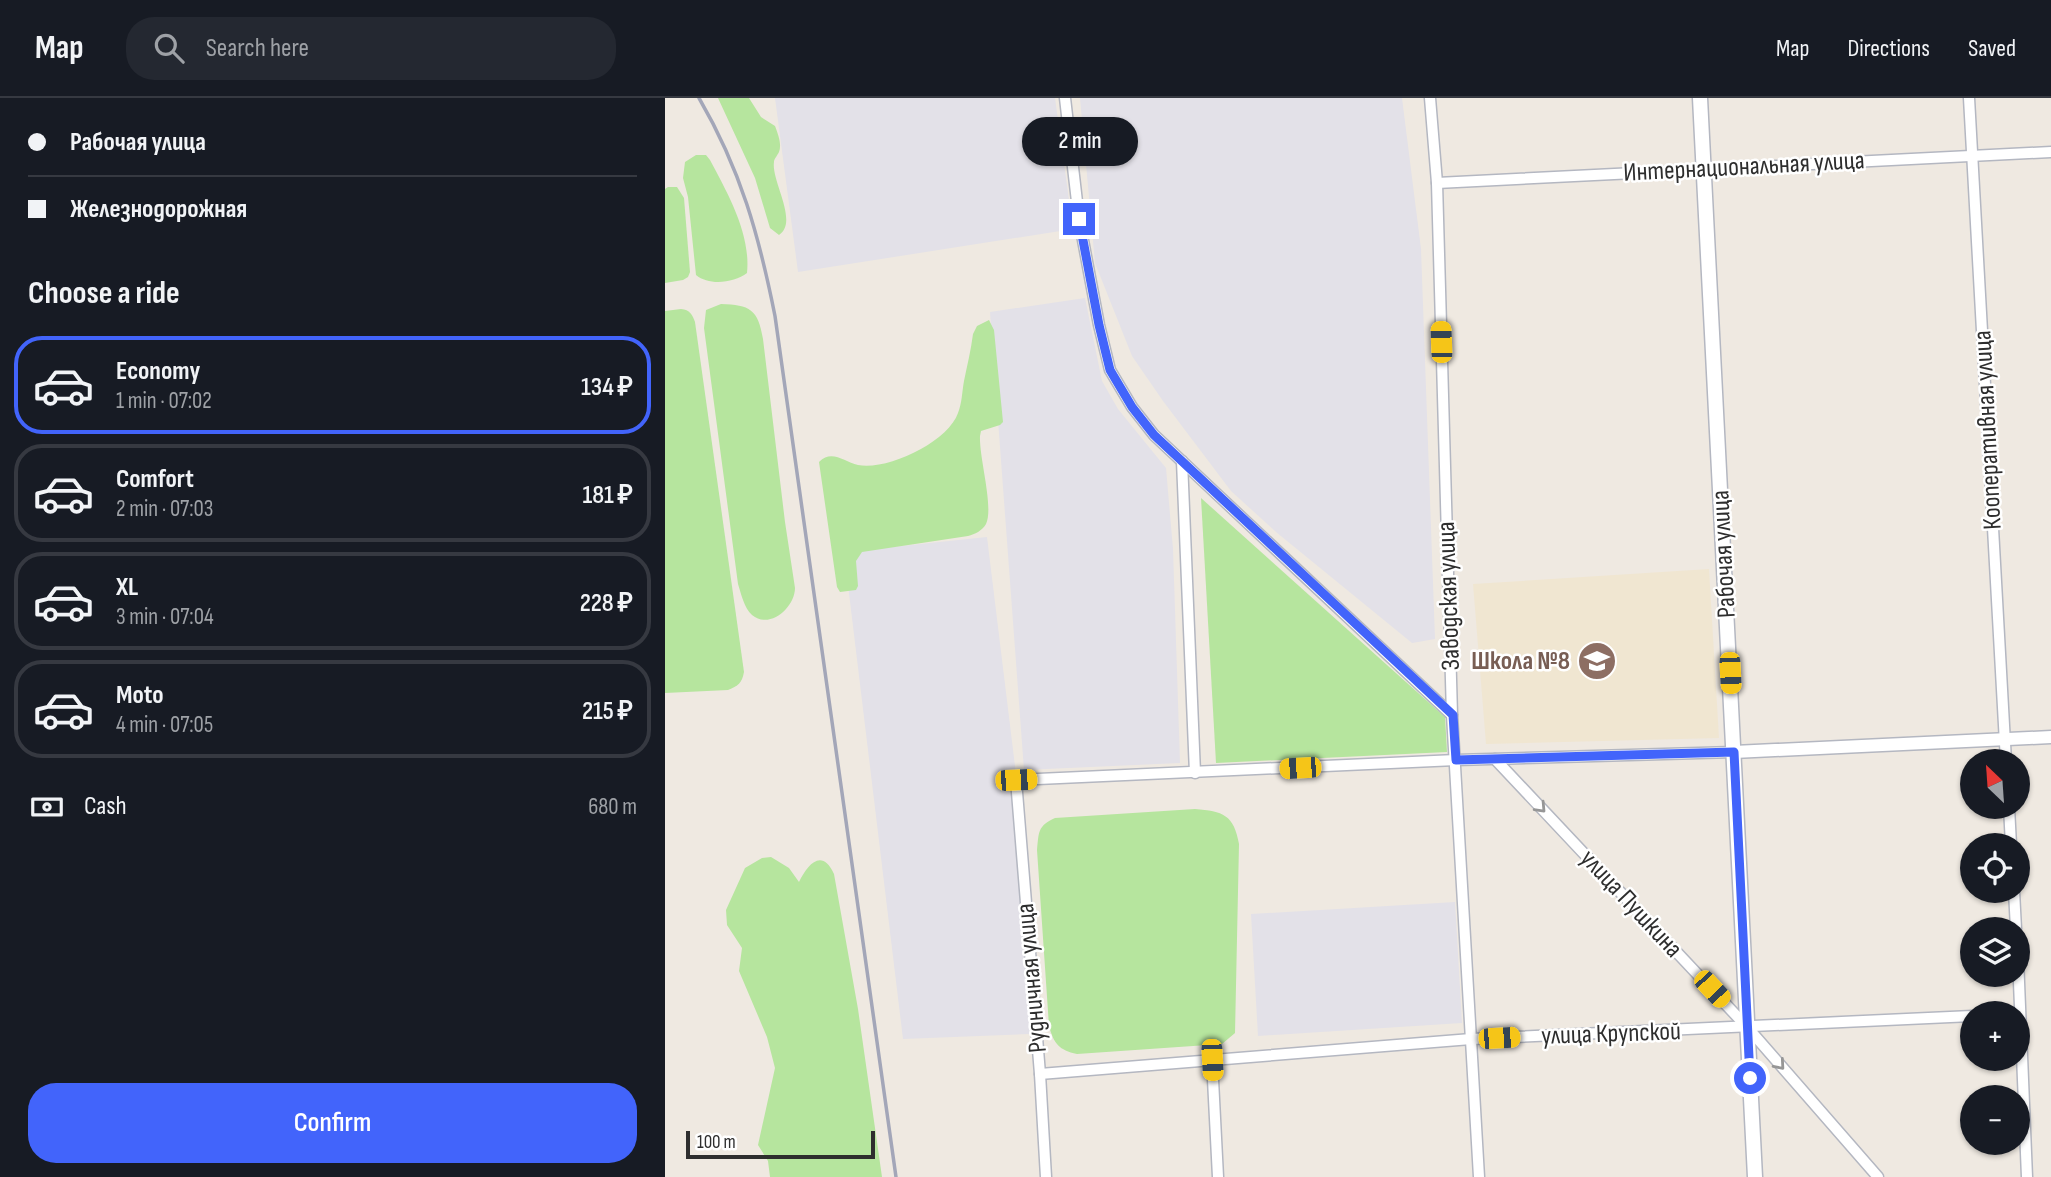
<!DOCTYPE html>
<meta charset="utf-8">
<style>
body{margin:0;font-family:"Sofia Sans Condensed",sans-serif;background:#242831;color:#f1f3f6;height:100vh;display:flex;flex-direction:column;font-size:26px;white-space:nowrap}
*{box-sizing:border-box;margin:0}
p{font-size:23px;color:#9ea1a6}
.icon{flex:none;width:38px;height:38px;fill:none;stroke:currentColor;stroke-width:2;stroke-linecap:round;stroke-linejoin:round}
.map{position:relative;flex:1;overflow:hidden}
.side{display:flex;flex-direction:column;background:#171b24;width:665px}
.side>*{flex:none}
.hud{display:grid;align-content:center;height:154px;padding:0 28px;background:#171b24}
.needle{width:46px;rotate:335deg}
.tools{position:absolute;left:1295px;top:651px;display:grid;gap:14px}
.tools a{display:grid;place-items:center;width:70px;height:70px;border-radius:50%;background:#171b24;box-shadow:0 2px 5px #0004;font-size:35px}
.scale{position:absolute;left:21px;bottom:18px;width:189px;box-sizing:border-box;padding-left:7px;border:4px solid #2e2e2e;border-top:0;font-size:19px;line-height:24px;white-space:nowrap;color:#2e2e2e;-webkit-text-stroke:5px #fff;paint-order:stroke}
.end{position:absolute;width:32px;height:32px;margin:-16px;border:9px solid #4264fb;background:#fff;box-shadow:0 0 0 4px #fff}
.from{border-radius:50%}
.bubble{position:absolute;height:49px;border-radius:24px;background:#171b24;box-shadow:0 2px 5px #0004;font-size:23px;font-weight:600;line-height:49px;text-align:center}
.car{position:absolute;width:21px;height:42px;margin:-21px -10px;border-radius:9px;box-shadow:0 0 5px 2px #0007;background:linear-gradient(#f5c518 24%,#345 0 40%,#f5c518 0 76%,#345 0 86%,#f5c518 0)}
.hud b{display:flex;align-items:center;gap:24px;height:66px;font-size:26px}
.hud b+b{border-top:2px solid #363941}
.hud i{width:18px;height:18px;background:#f1f3f6}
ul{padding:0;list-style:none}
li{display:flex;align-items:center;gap:21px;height:98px;margin:0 14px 10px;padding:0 14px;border:4px solid #363941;border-radius:28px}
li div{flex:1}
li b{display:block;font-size:26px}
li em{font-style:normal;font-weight:600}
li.on{border-color:#4264fb}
li>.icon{width:63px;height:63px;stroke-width:1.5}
h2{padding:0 28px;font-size:32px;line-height:84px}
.pay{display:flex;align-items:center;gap:18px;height:77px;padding:0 28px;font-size:26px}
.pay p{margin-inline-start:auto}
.primary-button{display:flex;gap:14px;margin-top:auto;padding:14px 28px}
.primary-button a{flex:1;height:80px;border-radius:28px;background:#4264fb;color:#fff;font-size:28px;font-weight:600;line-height:80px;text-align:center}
header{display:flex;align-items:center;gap:42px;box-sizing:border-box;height:98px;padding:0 35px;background:#171b24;border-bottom:2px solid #363941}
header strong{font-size:33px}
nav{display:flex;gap:38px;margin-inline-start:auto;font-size:24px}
.search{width:490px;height:63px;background:#242831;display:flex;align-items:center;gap:18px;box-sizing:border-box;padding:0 24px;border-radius:28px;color:#9ea1a6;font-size:26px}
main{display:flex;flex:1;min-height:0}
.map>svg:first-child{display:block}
.industrial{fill:#e3e1e8}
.education{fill:#f0e6d1}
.green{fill:#b6e59e}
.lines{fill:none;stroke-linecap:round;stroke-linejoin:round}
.minor-casing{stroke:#b4b7c1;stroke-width:13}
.tertiary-casing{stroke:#b4b7c1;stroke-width:15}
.secondary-casing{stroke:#b4b7c1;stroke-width:17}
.minor{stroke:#fff;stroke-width:10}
.tertiary{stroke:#fff;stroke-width:12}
.secondary{stroke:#fff;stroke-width:14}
.rail{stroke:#a3a6b8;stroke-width:3.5}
.oneway{stroke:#969696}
.route{stroke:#4264fb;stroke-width:9}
.labels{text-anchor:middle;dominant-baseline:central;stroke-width:5;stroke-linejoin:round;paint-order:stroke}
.street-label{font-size:26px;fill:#2e2e2e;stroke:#fff}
.education-label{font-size:26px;font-weight:bold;fill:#785e54;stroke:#fff;text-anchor:end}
</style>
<header>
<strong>Map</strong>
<div class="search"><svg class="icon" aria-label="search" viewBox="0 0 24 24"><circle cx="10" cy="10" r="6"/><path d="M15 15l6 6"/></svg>Search here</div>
<nav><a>Map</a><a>Directions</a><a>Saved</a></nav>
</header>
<main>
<section class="side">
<div class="hud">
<b><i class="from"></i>Рабочая улица</b>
<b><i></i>Железнодорожная</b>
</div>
<h2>Choose a ride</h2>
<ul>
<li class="on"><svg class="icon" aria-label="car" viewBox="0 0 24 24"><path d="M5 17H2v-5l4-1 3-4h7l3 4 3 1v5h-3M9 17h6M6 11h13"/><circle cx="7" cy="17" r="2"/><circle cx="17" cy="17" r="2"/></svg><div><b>Economy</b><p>1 min · 07:02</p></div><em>134 ₽</em></li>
<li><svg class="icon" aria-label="car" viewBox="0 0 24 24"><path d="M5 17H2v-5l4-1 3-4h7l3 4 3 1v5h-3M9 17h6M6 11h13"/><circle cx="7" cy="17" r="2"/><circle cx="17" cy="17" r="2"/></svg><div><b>Comfort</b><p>2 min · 07:03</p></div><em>181 ₽</em></li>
<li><svg class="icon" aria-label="car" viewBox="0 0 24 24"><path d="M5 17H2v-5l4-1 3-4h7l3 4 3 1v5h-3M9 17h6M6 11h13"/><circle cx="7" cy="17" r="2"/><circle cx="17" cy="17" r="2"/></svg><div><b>XL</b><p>3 min · 07:04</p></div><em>228 ₽</em></li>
<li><svg class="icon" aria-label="car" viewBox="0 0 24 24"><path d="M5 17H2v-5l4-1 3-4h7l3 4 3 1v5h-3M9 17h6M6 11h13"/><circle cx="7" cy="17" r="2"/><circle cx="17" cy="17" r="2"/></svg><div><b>Moto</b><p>4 min · 07:05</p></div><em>215 ₽</em></li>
</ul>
<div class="pay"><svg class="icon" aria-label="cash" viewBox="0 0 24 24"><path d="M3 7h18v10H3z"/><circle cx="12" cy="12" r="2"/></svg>Cash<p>680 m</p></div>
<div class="primary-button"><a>Confirm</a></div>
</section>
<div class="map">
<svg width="1386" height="1079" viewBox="0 0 1386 1079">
<rect width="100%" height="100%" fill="#efe9e1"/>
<g class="industrial">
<path d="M 110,0 L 390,0 L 408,131 L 133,174 Z"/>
<path d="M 415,0 L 737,0 L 756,151 L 770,541 L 747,545 L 611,434 L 566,393 L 498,303 L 467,258 L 430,165 Z"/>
<path d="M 420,200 L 437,283 L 453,311 L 501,370 L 508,451 L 515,665 L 359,672 L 325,214 Z"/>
<path d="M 322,439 L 350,668 L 365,936 L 238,941 L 179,454 Z"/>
<path d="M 790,804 L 797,925 L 593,938 L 586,816 Z"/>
</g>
<path class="education" d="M 1044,471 L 1054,640 L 821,646 L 808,486 Z"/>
<g class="green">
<path d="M 53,0 L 84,0 L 96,19 L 110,28 C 113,36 117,46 114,54 C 112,58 109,61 109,64 C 106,83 134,124 114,137 L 105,130 L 90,80 Z"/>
<path d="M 31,57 L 41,57 L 45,62 C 63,96 86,136 82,175 C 69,185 44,188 31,177 L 23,99 L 18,80 L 20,64 Z"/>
<path d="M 3,89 L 12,89 L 19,100 L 25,174 L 23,179 L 18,182 L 0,185 L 0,91 Z"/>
<path d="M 56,206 C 85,207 93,211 98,241 L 120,424 L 130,490 C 130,509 105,532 87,517 C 79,510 76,495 73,486 L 39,230 L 41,212 Z"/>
<path d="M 16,211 C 25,212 27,216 30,224 L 79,574 C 77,585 73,588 63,592 L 0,595 L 0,213 Z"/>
<path d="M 324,222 L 329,232 L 338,324 L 335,327 L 316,333 L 315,338 C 314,360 329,409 321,426 C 317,433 310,436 303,438 L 197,454 L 191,463 L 193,488 L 191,492 L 175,494 L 172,489 L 154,364 C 167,351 179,364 193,367 C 222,373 283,344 293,315 C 297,305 297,294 299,283 C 302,268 306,252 308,236 L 312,228 Z"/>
<path d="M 536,400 L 780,619 L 782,654 L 551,665 Z"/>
<path d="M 530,711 C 558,713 569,717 574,746 L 570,935 L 557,946 L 412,956 C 394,952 389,946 384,928 L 372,752 C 374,735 372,728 390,720 Z"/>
<path d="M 106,759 L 124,770 L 134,784 C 142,767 157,749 169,776 L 193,911 L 217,1079 L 105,1079 L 103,1063 L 93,1047 L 110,970 L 102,939 L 74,873 L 77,850 L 62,827 L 61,812 L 80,770 L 97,760 Z"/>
</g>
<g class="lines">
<defs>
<g id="minor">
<path d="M 400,0 L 414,121 L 434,227 L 445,272 L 467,309 L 489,337 L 787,617"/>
<path d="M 765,0 L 772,85 L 787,617 L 814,1079"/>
<path d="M 1304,0 L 1341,663"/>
<path d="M 772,85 L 1386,54"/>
<path d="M 517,363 L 530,675"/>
<path d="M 830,661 L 1083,930 L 1213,1079"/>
<path d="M 1344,709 L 1346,747"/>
<path d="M 1349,793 L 1351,831"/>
<path d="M 1353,860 L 1362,1079"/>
<path d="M 547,962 L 553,1079"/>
<path d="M 375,976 L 806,941 L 1307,918"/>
<path d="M 381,1079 L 375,976 L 351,682 L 791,662 L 1069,654"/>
</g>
<path id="tertiary" d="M 1069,654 L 1386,639"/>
<path id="secondary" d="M 1035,0 L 1090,1079"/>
</defs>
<use href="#minor" class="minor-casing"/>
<use href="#tertiary" class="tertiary-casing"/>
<use href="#secondary" class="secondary-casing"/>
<use href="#minor" class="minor"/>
<use href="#tertiary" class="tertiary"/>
<use href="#secondary" class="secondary"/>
<path class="rail" d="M 34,0 C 76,72 94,138 110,218 L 231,1079"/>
</g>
<defs><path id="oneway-chevron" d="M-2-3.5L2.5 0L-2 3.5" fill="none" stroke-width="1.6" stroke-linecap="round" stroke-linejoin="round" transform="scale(1.75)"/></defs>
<g class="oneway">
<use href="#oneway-chevron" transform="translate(876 710) rotate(47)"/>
<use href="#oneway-chevron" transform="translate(1115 967) rotate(49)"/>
</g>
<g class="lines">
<path class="route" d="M 414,121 L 434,227 L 445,272 L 467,309 L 489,337 L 788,617 L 791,662 L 1069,654 L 1085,980"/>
</g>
<defs>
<symbol id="school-disc" viewBox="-11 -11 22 22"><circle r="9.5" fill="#8d6e63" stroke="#fff"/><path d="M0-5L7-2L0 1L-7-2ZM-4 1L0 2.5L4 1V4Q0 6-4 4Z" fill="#fff"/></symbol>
</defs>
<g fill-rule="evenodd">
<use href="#school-disc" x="910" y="541" width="44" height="44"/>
</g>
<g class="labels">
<g class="street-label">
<text transform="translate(1079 69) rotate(-3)">Интернациональная улица</text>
<text transform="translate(1323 332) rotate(-93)">Кооперативная улица</text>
<text transform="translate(1059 456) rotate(-93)">Рабочая улица</text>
<text transform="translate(784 498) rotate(-92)">Заводская улица</text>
<text transform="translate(966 806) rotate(47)">улица Пушкина</text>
<text transform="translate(367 880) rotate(-95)">Рудничная улица</text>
<text transform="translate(946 936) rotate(-2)">улица Крупской</text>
</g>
<g class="education-label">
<text x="905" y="563">Школа №8</text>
</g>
</g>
</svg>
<div class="tools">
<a><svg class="needle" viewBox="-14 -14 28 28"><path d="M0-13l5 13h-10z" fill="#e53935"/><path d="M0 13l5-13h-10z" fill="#9ea1a6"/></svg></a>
<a><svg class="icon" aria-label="locate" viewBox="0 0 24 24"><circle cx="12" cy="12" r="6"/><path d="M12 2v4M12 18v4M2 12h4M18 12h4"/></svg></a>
<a><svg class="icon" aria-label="layers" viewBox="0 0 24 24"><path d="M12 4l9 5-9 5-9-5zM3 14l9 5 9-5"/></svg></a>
<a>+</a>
<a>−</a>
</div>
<div class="scale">100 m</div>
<i class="end from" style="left:1085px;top:980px"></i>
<i class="end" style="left:414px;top:121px"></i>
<div class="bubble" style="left:357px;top:19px;width:116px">2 min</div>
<i class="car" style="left:776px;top:244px;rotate:358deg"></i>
<i class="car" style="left:1065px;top:575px;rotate:177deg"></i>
<i class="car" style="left:635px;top:670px;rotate:267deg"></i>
<i class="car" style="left:351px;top:682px;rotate:88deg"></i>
<i class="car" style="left:1047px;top:891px;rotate:137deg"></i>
<i class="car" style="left:834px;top:940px;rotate:87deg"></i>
<i class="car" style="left:547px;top:962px;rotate:177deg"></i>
</div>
</main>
